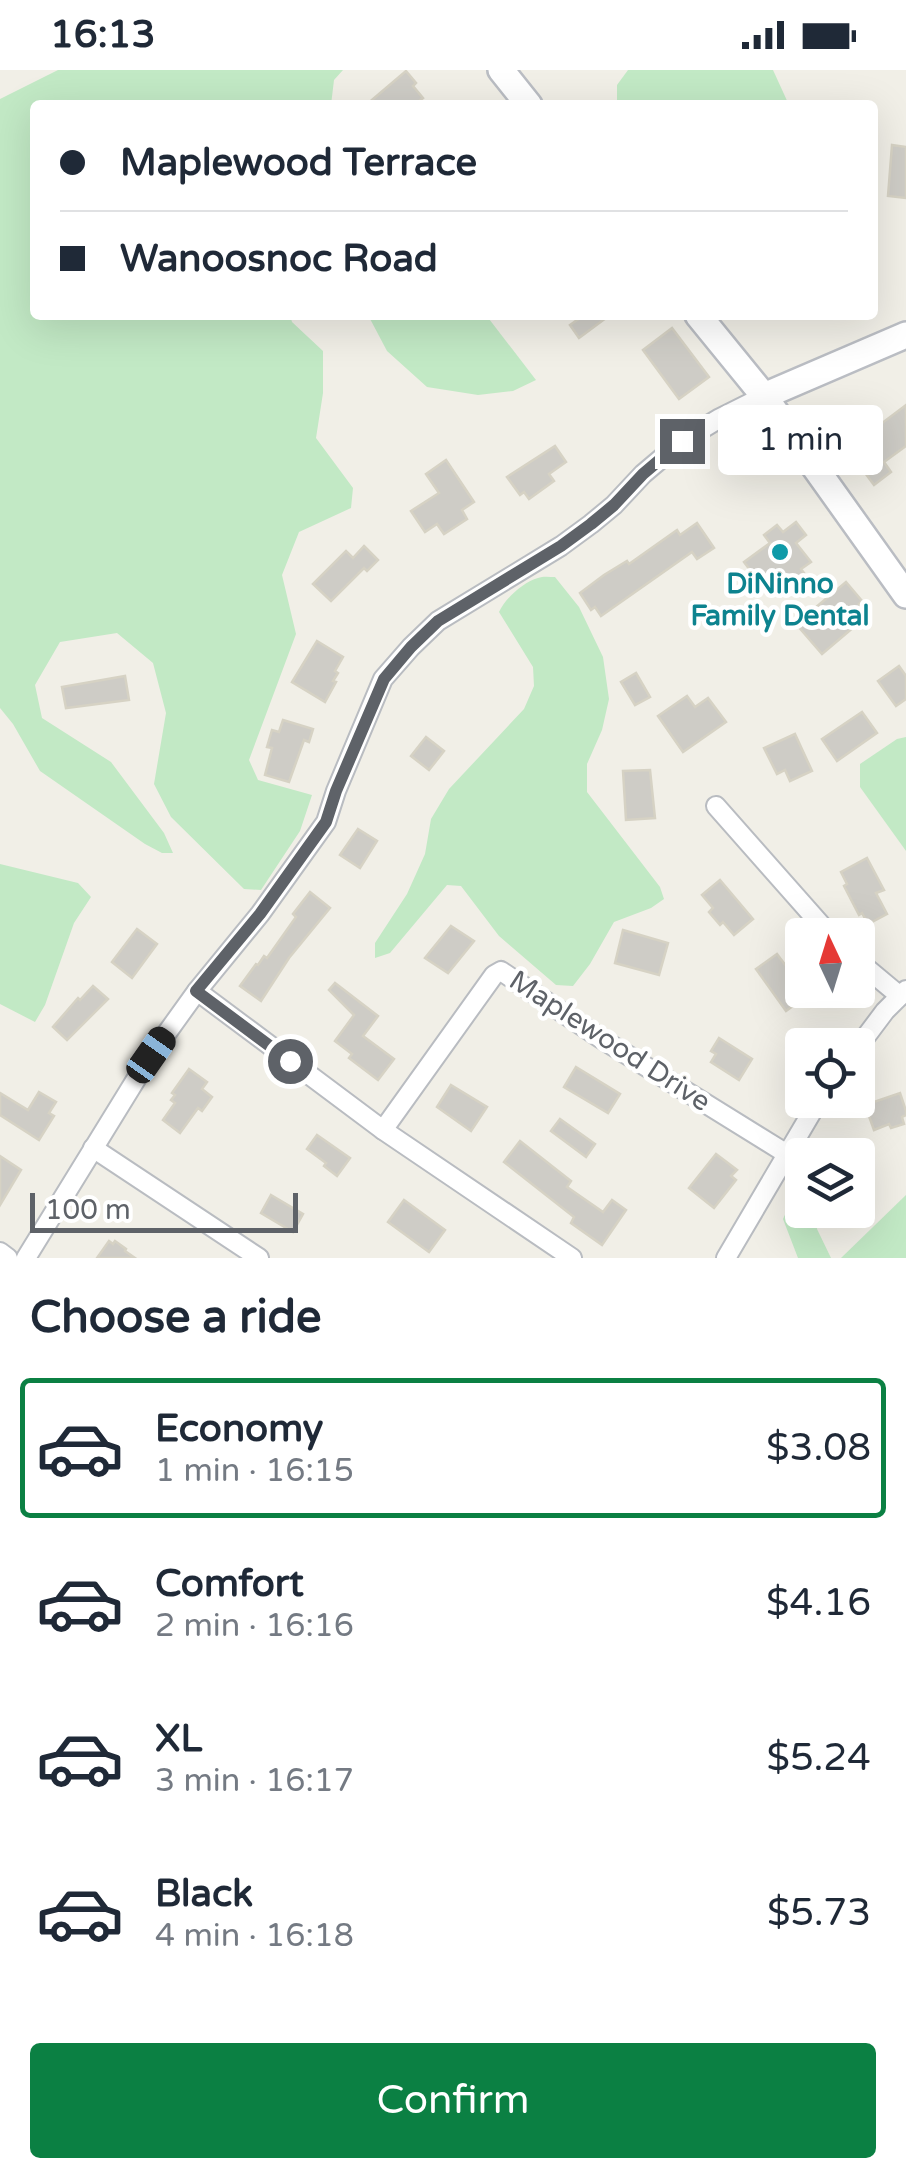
<!DOCTYPE html>
<meta charset="utf-8">
<style>
body{margin:0;font-family:"Varela Round",sans-serif;background:#f6f6f7;color:#1f2937;height:100vh;display:flex;flex-direction:column;font-size:38px;white-space:nowrap}
*{box-sizing:border-box;margin:0}
p{font-size:32px;color:#747a83}
.icon{flex:none;width:55px;height:55px;fill:none;stroke:currentColor;stroke-width:2;stroke-linecap:round;stroke-linejoin:round}
.map{position:relative;height:1188px;overflow:hidden}
.details{display:flex;flex-direction:column;background:#fff;flex:1}
.details>*{flex:none}
.hud{position:absolute;left:30px;top:30px;width:848px;height:220px;border-radius:10px;box-shadow:0 10px 40px #0002;display:grid;align-content:center;height:220px;padding:0 30px;background:#fff}
.needle{width:65px;rotate:356deg}
.buttons{position:absolute;left:785px;top:848px;display:grid;gap:20px}
.buttons a{display:grid;place-items:center;width:90px;height:90px;border-radius:10px;background:#fff;box-shadow:0 10px 40px #0002;font-size:50px}
.scale{position:absolute;left:30px;bottom:25px;width:268px;box-sizing:border-box;padding-left:10px;border:5px solid #5e6268;border-top:0;font-size:28px;line-height:35px;white-space:nowrap;color:#5e6268;-webkit-text-stroke:8px #fff;paint-order:stroke}
.end{position:absolute;width:45px;height:45px;margin:-22px;border:12px solid #5e6268;background:#fff;box-shadow:0 0 0 5px #fff}
.from{border-radius:50%}
.bubble{position:absolute;height:70px;border-radius:10px;background:#fff;box-shadow:0 10px 40px #0002;font-size:32px;font-weight:600;line-height:70px;text-align:center}
.car{position:absolute;width:30px;height:60px;margin:-30px -15px;border-radius:12px;box-shadow:0 0 8px 2px #0007;background:linear-gradient(#222 24%,#8ab4d8 0 40%,#222 0 76%,#8ab4d8 0 86%,#222 0)}
.hud b{display:flex;align-items:center;gap:35px;height:95px;font-size:38px}
.hud b+b{border-top:2px solid #e0e1e3}
.hud i{width:25px;height:25px;background:#1f2937}
ul{padding:0;list-style:none}
li{display:flex;align-items:center;gap:30px;height:140px;margin:0 20px 15px;padding:0 10px;border:5px solid transparent;border-radius:10px}
li div{flex:1}
li b{display:block;font-size:38px}
li em{font-style:normal;font-weight:600}
li.current{border-color:#0b8043}
li>.icon{width:90px;height:90px;stroke-width:1.5}
h2{padding:0 30px;font-size:45px;line-height:120px}
.cta{display:flex;gap:20px;margin-top:auto;padding:20px 30px}
.cta a{flex:1;height:115px;border-radius:10px;background:#0b8043;color:#fff;font-size:40px;font-weight:600;line-height:115px;text-align:center}
.status{display:flex;justify-content:space-between;align-items:center;height:70px;padding:0 50px;background:#fff;direction:ltr}
.status svg{height:28px;fill:currentColor}
.map>svg:first-child{display:block}
.green{fill:#c2e9c5}
.building{fill:#ceccc6;stroke:#d6d2c4;stroke-width:2.5}
.lines{fill:none;stroke-linecap:round;stroke-linejoin:round}
.minor-casing{stroke:#b9bcc1;stroke-width:22}
.secondary-casing{stroke:#babdc3;stroke-width:30}
.minor{stroke:#fff;stroke-width:18}
.secondary{stroke:#fff;stroke-width:25}
.route{stroke:#5e6268;stroke-width:12}
.culture-dot{fill:#0f9aa8;stroke:#fff;stroke-width:4}
.labels{text-anchor:middle;dominant-baseline:central;stroke-width:9;stroke-linejoin:round;paint-order:stroke}
.culture-label{font-size:28px;font-weight:bold;fill:#0d838f;stroke:#fff}
.street-label{font-size:28px;fill:#5e6268;stroke:#fff}
</style>
<div class="status"><b>16:13</b><svg viewBox="0 0 49 12"><path d="M0 12V9h3v3zM5 12V6h3v6zM10 12V3h3v9zM15 12V0h3v12zM26 1h20v11H26zM47 4h2v5h-2z"/></svg></div>
<div class="map">
<svg width="906" height="1188" viewBox="0 0 906 1188">
<rect width="100%" height="100%" fill="#f1efe7"/>
<g class="green">
<path d="M 58,0 L 343,0 L 334,10 L 331,35 L 35,35 L 35,245 L 290,245 L 292,252 L 323,281 L 323,323 L 316,368 L 353,418 L 351,438 L 299,462 L 282,505 L 296,564 L 249,690 L 258,710 L 312,725 L 300,761 L 261,820 L 244,819 L 171,747 L 154,714 L 166,643 L 153,593 L 117,563 L 60,572 L 35,615 L 42,648 L 111,692 L 164,763 L 173,783 L 162,783 L 145,774 L 40,701 L 13,654 L 0,638 L 0,29 Z"/>
<path d="M 628,0 L 773,0 L 789,35 L 621,35 L 617,30 L 617,15 Z"/>
<path d="M 368,245 L 486,245 L 536,310 L 513,321 L 478,325 L 427,317 L 387,281 Z"/>
<path d="M 555,507 L 579,537 L 603,587 L 609,629 L 602,660 L 587,694 L 587,722 L 660,817 L 664,829 L 651,838 L 614,852 L 590,894 L 573,916 L 556,915 L 499,866 L 461,816 L 447,815 L 390,883 L 375,888 L 375,873 L 407,824 L 425,784 L 431,749 L 449,719 L 524,639 L 534,616 L 533,597 L 499,542 C 505,529 523,512 538,508 C 543,506 549,507 555,507 Z"/>
<path d="M 906,667 L 906,781 L 860,717 L 860,694 L 897,669 Z"/>
<path d="M 0,794 L 78,813 L 91,827 L 74,853 L 45,935 L 35,952 L 0,934 Z"/>
<path d="M 802,1108 L 802,1140 L 818,1140 L 817,1159 L 831,1188 L 798,1188 L 783,1149 Z"/>
<path d="M 906,1125 L 906,1188 L 841,1188 Z"/>
</g>
<g class="building">
<path d="M 406,1 L 416,13 L 413,16 L 423,28 L 414,35 L 366,35 Z"/>
<path d="M 892,75 L 906,77 L 906,128 L 888,126 Z"/>
<path d="M 584,245 L 610,245 L 579,268 L 570,255 Z"/>
<path d="M 672,258 L 709,307 L 679,329 L 643,280 Z"/>
<path d="M 906,335 L 906,376 L 884,392 L 891,402 L 874,415 L 831,357 L 849,344 L 865,366 Z"/>
<path d="M 555,376 L 566,392 L 549,404 L 554,411 L 529,429 L 524,422 L 520,425 L 507,407 Z"/>
<path d="M 446,390 L 474,432 L 462,440 L 467,449 L 444,464 L 437,454 L 425,462 L 411,441 L 439,423 L 426,404 Z"/>
<path d="M 796,452 L 806,465 L 796,473 L 811,492 L 801,499 L 804,503 L 792,512 L 789,508 L 768,524 L 744,492 L 770,473 L 764,465 L 777,455 L 783,462 Z"/>
<path d="M 697,453 L 714,478 L 697,489 L 692,482 L 601,546 L 595,537 L 591,540 L 580,523 L 604,505 L 627,491 L 629,494 L 677,460 L 680,465 Z"/>
<path d="M 364,476 L 378,490 L 367,501 L 364,498 L 331,531 L 313,514 L 346,481 L 353,488 Z"/>
<path d="M 846,512 L 862,531 L 859,534 L 868,545 L 822,584 L 796,554 Z"/>
<path d="M 317,571 L 343,587 L 335,601 L 338,603 L 333,611 L 336,612 L 325,632 L 292,612 Z"/>
<path d="M 899,596 L 906,606 L 906,629 L 896,636 L 878,611 Z"/>
<path d="M 636,603 L 650,627 L 635,635 L 621,612 Z"/>
<path d="M 125,606 L 129,630 L 66,638 L 62,617 Z"/>
<path d="M 687,626 L 695,637 L 708,628 L 726,652 L 683,682 L 658,646 Z"/>
<path d="M 862,642 L 877,663 L 837,691 L 822,669 Z"/>
<path d="M 283,650 L 313,659 L 309,672 L 304,670 L 289,712 L 265,705 L 272,678 L 267,677 L 272,660 L 279,662 Z"/>
<path d="M 795,664 L 812,701 L 790,711 L 785,700 L 777,704 L 764,678 Z"/>
<path d="M 426,667 L 444,681 L 429,700 L 411,686 Z"/>
<path d="M 650,700 L 655,748 L 626,750 L 623,701 Z"/>
<path d="M 358,759 L 377,771 L 360,798 L 340,785 Z"/>
<path d="M 867,788 L 884,820 L 876,823 L 887,844 L 868,854 L 862,843 L 859,845 L 844,816 L 847,814 L 841,802 Z"/>
<path d="M 720,810 L 753,849 L 734,865 L 723,852 L 720,855 L 709,842 L 713,838 L 702,825 Z"/>
<path d="M 310,822 L 330,838 L 289,888 L 261,931 L 240,916 L 256,894 L 258,895 L 264,886 L 267,888 L 296,847 L 293,844 Z"/>
<path d="M 451,856 L 474,871 L 448,903 L 425,888 Z"/>
<path d="M 137,859 L 157,874 L 132,908 L 112,892 Z"/>
<path d="M 623,860 L 668,873 L 659,905 L 615,893 Z"/>
<path d="M 777,884 L 808,925 L 786,941 L 756,899 Z"/>
<path d="M 335,913 L 378,946 L 363,966 L 394,989 L 378,1010 L 349,988 L 352,984 L 335,971 L 354,945 L 329,920 Z"/>
<path d="M 93,916 L 108,929 L 67,970 L 53,957 L 78,928 L 80,930 Z"/>
<path d="M 719,968 L 752,989 L 739,1010 L 711,992 L 716,984 L 711,981 Z"/>
<path d="M 576,997 L 620,1024 L 608,1043 L 564,1017 Z"/>
<path d="M 189,999 L 207,1012 L 202,1019 L 212,1027 L 202,1041 L 198,1038 L 180,1063 L 163,1050 L 175,1033 L 171,1030 L 175,1025 L 172,1023 Z"/>
<path d="M 451,1015 L 487,1037 L 471,1061 L 437,1037 Z"/>
<path d="M 39,1022 L 56,1032 L 49,1043 L 54,1046 L 39,1070 L 0,1045 L 0,1023 L 28,1040 Z"/>
<path d="M 900,1023 L 906,1041 L 906,1045 L 902,1047 L 904,1054 L 891,1058 L 889,1054 L 874,1060 L 865,1035 Z"/>
<path d="M 560,1049 L 595,1074 L 586,1087 L 551,1061 Z"/>
<path d="M 317,1065 L 350,1088 L 337,1106 L 324,1096 L 326,1093 L 307,1079 Z"/>
<path d="M 520,1071 L 571,1111 L 567,1117 L 603,1142 L 612,1130 L 626,1140 L 602,1175 L 571,1153 L 574,1147 L 504,1092 Z"/>
<path d="M 716,1084 L 737,1100 L 731,1106 L 736,1110 L 714,1138 L 689,1118 Z"/>
<path d="M 0,1086 L 21,1100 L 0,1135 Z"/>
<path d="M 271,1125 L 303,1144 L 293,1162 L 261,1143 Z"/>
<path d="M 404,1130 L 445,1160 L 429,1182 L 388,1152 Z"/>
<path d="M 109,1171 L 113,1174 L 115,1171 L 126,1179 L 125,1181 L 135,1188 L 97,1188 Z"/>
</g>
<g class="lines">
<defs>
<g id="minor">
<path d="M 716,736 L 830,865"/>
<path d="M 858,891 L 900,926"/>
<path d="M 197,921 L 383,1060 L 572,1188"/>
<path d="M 858,977 L 885,941 L 906,920"/>
<path d="M 383,1060 L 494,905 L 501,901 L 600,968 L 787,1084"/>
<path d="M 93,1078 L 259,1188"/>
<path d="M 0,1182 L 8,1188"/>
<path d="M 26,1188 L 151,985 L 197,921 L 260,844 L 326,752 L 336,721 L 383,609 L 411,577 L 438,551 L 561,476 L 591,454 L 614,435 L 643,404 L 682,371 L 720,348 L 764,326"/>
<path d="M 726,1188 L 819,1030"/>
</g>
<g id="secondary">
<path d="M 501,0 L 529,35"/>
<path d="M 698,245 L 764,326 L 906,525"/>
<path d="M 764,326 L 906,265"/>
</g>
</defs>
<use href="#minor" class="minor-casing"/>
<use href="#secondary" class="secondary-casing"/>
<use href="#minor" class="minor"/>
<use href="#secondary" class="secondary"/>
</g>
<g class="lines">
<path class="route" d="M 290,991 L 196,921 L 260,844 L 326,752 L 336,721 L 384,609 L 411,577 L 438,551 L 561,476 L 591,454 L 614,435 L 643,404 L 682,371"/>
</g>
<circle class="culture-dot" cx="780" cy="482" r="10"/>
<g class="labels">
<g class="culture-label">
<text x="780" y="514">DiNinno<tspan x="780" dy="32">Family Dental</tspan></text>
</g>
<g class="street-label">
<text transform="translate(610 971) rotate(33)">Maplewood Drive</text>
</g>
</g>
</svg>
<div class="buttons">
<a><svg class="needle" viewBox="-14 -14 28 28"><path d="M0-13l5 13h-10z" fill="#e53935"/><path d="M0 13l5-13h-10z" fill="#747a83"/></svg></a>
<a><svg class="icon" aria-label="locate" viewBox="0 0 24 24"><circle cx="12" cy="12" r="6"/><path d="M12 2v4M12 18v4M2 12h4M18 12h4"/></svg></a>
<a><svg class="icon" aria-label="layers" viewBox="0 0 24 24"><path d="M12 4l9 5-9 5-9-5zM3 14l9 5 9-5"/></svg></a>
</div>
<div class="scale">100 m</div>
<i class="end from" style="left:290px;top:991px"></i>
<i class="end" style="left:682px;top:371px"></i>
<div class="bubble" style="left:718px;top:335px;width:165px">1 min</div>
<i class="car" style="left:151px;top:985px;rotate:35deg"></i>
<div class="hud">
<b><i class="from"></i>Maplewood Terrace</b>
<b><i></i>Wanoosnoc Road</b>
</div>
</div>
<section class="details">
<h2>Choose a ride</h2>
<ul>
<li class="current"><svg class="icon" aria-label="car" viewBox="0 0 24 24"><path d="M5 17H2v-5l4-1 3-4h7l3 4 3 1v5h-3M9 17h6M6 11h13"/><circle cx="7" cy="17" r="2"/><circle cx="17" cy="17" r="2"/></svg><div><b>Economy</b><p>1 min · 16:15</p></div><em>$3.08</em></li>
<li><svg class="icon" aria-label="car" viewBox="0 0 24 24"><path d="M5 17H2v-5l4-1 3-4h7l3 4 3 1v5h-3M9 17h6M6 11h13"/><circle cx="7" cy="17" r="2"/><circle cx="17" cy="17" r="2"/></svg><div><b>Comfort</b><p>2 min · 16:16</p></div><em>$4.16</em></li>
<li><svg class="icon" aria-label="car" viewBox="0 0 24 24"><path d="M5 17H2v-5l4-1 3-4h7l3 4 3 1v5h-3M9 17h6M6 11h13"/><circle cx="7" cy="17" r="2"/><circle cx="17" cy="17" r="2"/></svg><div><b>XL</b><p>3 min · 16:17</p></div><em>$5.24</em></li>
<li><svg class="icon" aria-label="car" viewBox="0 0 24 24"><path d="M5 17H2v-5l4-1 3-4h7l3 4 3 1v5h-3M9 17h6M6 11h13"/><circle cx="7" cy="17" r="2"/><circle cx="17" cy="17" r="2"/></svg><div><b>Black</b><p>4 min · 16:18</p></div><em>$5.73</em></li>
</ul>
<div class="cta"><a>Confirm</a></div>
</section>
